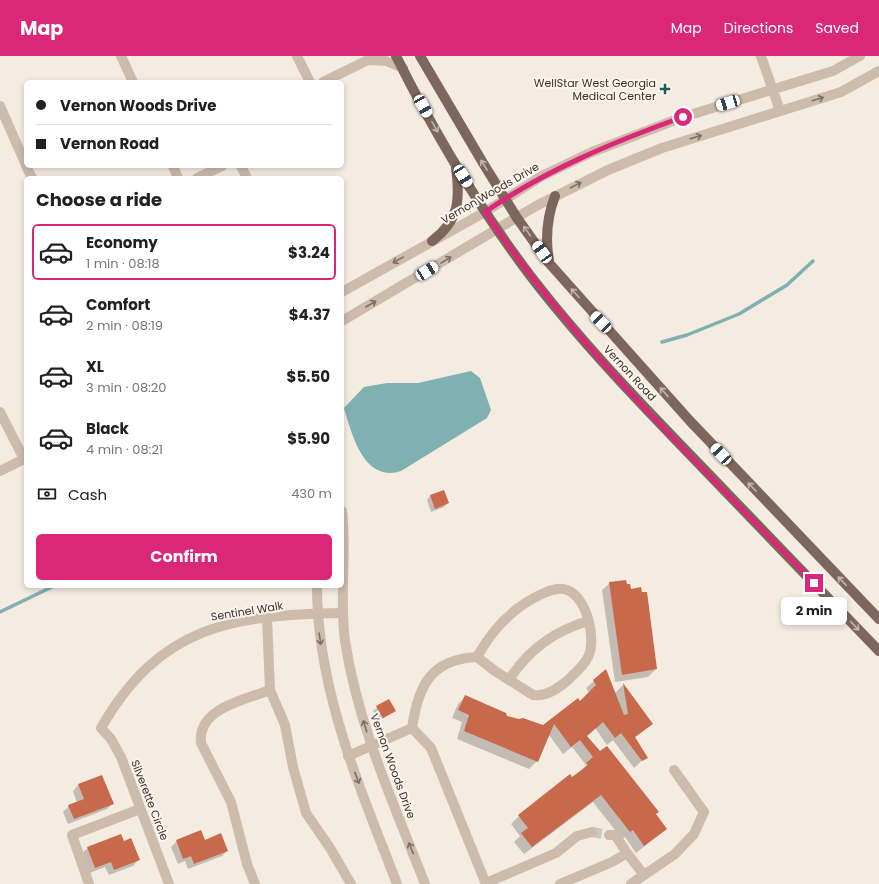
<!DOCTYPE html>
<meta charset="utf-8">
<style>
body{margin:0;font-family:Poppins,sans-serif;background:#f6f6f6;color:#202124;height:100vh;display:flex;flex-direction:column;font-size:15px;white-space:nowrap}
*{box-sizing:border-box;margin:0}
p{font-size:13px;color:#757577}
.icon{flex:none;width:22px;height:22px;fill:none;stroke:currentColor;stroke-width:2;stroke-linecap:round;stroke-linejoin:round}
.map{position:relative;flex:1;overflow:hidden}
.side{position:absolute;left:24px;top:120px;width:320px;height:412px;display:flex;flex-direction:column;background:#fff;border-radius:6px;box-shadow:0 2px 6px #0003}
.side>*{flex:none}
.guide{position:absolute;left:24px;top:24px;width:320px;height:88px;border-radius:6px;box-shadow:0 2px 6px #0003;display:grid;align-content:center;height:88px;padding:0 12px;background:#fff}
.end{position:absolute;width:18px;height:18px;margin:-9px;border:5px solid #db2777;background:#fff;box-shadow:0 0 0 2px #fff}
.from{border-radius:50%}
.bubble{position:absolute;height:28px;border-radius:6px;background:#fff;box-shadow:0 2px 6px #0003;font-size:13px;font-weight:700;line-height:28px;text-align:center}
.car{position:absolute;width:12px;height:24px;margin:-12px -6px;border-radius:5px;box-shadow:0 0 3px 1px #0007;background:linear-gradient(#fff 24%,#345 0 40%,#fff 0 76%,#345 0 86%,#fff 0)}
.guide b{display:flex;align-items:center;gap:14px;height:38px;font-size:15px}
.guide b+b{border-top:1px solid #e0e0e0}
.guide i{width:10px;height:10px;background:#202124}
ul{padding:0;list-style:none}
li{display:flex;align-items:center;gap:12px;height:56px;margin:0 8px 6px;padding:0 4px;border:2px solid transparent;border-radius:6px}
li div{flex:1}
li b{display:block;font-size:15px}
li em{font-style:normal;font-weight:700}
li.current{border-color:#db2777}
li>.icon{width:36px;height:36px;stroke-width:1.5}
h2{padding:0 12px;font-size:18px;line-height:48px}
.pay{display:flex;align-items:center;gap:10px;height:44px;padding:0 12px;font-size:15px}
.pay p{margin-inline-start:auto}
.cta{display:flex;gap:8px;margin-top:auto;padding:8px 12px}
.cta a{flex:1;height:46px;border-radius:6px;background:#db2777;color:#fff;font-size:16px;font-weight:700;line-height:46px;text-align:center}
header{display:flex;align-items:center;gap:24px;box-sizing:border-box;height:56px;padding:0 20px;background:#db2777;color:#fff}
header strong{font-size:19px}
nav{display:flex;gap:22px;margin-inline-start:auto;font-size:14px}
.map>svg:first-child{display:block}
.water{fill:#7fb0b2}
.shadow{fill:#0003}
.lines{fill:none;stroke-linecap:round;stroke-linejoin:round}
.stream{stroke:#7fb0b2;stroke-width:3.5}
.building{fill:#c8694b}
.minor-tunnel{stroke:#cfc6bd;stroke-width:10;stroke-dasharray:10 5;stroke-linecap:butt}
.minor{stroke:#cdbbac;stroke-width:10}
.major{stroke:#7d675c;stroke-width:10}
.oneway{stroke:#7d6f65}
.oneway2{stroke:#c2b5ac}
.route{stroke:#db2777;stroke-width:5}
.poi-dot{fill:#1f5a5e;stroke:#fbf5ee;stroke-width:1.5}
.labels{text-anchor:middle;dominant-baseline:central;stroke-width:4;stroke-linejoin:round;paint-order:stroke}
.poi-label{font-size:11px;fill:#3b302b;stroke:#fbf5ee;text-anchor:end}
.street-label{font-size:11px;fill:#3b302b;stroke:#fbf5ee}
</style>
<header>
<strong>Map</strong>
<nav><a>Map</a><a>Directions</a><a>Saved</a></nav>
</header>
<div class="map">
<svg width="879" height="828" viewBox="0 0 879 828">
<rect width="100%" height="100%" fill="#f4ebe1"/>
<path class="water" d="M 471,315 L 480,322 L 491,354 L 487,362 L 401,415 C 364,427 352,379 344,352 L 364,331 L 387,327 L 418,327 Z"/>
<g class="shadow">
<path d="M 443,435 L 448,447 L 444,451 L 431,456 L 427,444 L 430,440 Z"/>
<path d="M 610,527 L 641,537 L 656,613 L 648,621 L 615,626 L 602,534 Z"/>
<path d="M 594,625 L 615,637 L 623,629 L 652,668 L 634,682 L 646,701 L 634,712 L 613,684 L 607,689 L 595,672 L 586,680 L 655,758 L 666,773 L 636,797 L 625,781 L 622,783 L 593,746 L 524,798 L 514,786 L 520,780 L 511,768 L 519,760 L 580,716 L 586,709 L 572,691 L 563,698 L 549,679 L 537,705 L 529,713 L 457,683 L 462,666 L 452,662 L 458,648 L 466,640 L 506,660 L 543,670 L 580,646 L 589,637 L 586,632 Z"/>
<path d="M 388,644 L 395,655 L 379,665 L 373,655 Z"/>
<path d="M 78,729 L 112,748 L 107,753 L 68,768 L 63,756 L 69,750 L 77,747 L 73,735 Z"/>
<path d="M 177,785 L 204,785 L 227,795 L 222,800 L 188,813 L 185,805 L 178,808 L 171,791 Z"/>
<path d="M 123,786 L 138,804 L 133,810 L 109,819 L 105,811 L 90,817 L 82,797 L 88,792 Z"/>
</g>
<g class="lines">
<g class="stream">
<path d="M 662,286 L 687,279 L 739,258 L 787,229 L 813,205"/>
<path d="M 0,556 L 54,530"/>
</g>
</g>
<g class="building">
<path d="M 444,434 L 449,447 L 435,453 L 430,439 Z"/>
<path d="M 626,524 L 627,528 L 630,528 L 631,533 L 641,531 L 642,536 L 647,536 L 657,613 L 622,619 L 609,526 Z"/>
<path d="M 606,613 L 624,659 L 628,658 L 623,627 L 653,668 L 635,681 L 648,702 L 642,705 L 621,677 L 615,682 L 603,666 L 587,680 L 600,695 L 607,690 L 659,756 L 656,758 L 667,773 L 644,790 L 633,774 L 630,776 L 601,739 L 532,791 L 521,777 L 528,772 L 518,759 L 570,718 L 572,721 L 588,709 L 586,707 L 593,701 L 580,684 L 571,691 L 554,668 L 538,706 L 464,675 L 469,659 L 458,654 L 465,639 L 506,657 L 507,660 L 519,663 L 523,662 L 543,669 L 578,642 L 580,645 L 596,629 L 593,624 Z"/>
<path d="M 389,643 L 396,655 L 383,662 L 376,650 Z"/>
<path d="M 102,719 L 114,748 L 74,763 L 68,749 L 84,743 L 78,728 Z"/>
<path d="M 201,774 L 205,784 L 221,777 L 228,795 L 194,808 L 191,800 L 183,803 L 176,784 Z"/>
<path d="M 121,778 L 124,785 L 131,782 L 140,804 L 114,814 L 111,806 L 95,812 L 87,791 Z"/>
</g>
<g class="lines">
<path class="minor-tunnel" d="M 592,776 L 609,779"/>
<g class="minor">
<path d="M 121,0 L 133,26"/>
<path d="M 297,0 L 310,26"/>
<path d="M 370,0 L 368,4 L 386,5 L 403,12"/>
<path d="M 761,0 L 780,55"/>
<path d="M 323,26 L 368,4"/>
<path d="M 0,50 L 26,109"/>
<path d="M 26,110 L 32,122"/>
<path d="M 173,110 L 178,122"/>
<path d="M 241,110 L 247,122"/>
<path d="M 197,122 L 222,110"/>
<path d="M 342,236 L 485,156 L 542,120 L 592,96 L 683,61 L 833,15 L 860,0"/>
<path d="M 342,265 L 536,150 L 608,114 L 662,92 L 841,36 L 879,15"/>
<path d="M 0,356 L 24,403"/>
<path d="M 0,415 L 26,402"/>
<path d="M 342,455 C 347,498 339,542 345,585 C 358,670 394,748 425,828"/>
<path d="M 317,530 C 317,635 360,731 397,828"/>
<path d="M 267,562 L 270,634 L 285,669 L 293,711 L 306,757 L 330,792 L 351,828"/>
<path d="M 509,624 C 528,594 554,575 588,565"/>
<path d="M 412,672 L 431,692 L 486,828"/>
<path d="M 348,700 L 412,672 C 418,631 430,603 477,601 L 495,615 L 533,639 C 545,641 559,632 568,624 C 575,617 584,610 588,601 C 597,584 587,541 567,534 C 560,531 551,534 544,537 C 514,550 493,572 477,601"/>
<path d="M 609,779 L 615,779 L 627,797"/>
<path d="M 486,827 L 556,797 L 577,780 L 592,776"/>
<path d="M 89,828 L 72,779 L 140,753"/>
<path d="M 169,828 L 121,701 L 111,683 L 101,672 C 160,569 232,559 343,557"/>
<path d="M 255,828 L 247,808 L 231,746 L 201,687 C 197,652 245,644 270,634"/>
<path d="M 560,828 L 612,806 L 627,797 L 644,819"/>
<path d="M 631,828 L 675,798 L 694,778 L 704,756 L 674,714"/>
</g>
<g class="major">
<path d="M 396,0 C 434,76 478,150 529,218 C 581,286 640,347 699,408 C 759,470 819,532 879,595"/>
<path d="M 420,0 L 483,107 L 517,162 L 549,207 L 690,365 L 879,563"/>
<path d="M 432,185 C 460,164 460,143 456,111"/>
<path d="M 549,205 C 545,182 547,161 555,140"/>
</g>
</g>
<defs><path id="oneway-shaft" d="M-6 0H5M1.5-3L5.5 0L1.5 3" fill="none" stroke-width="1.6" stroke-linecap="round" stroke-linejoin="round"/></defs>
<g class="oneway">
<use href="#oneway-shaft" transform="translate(818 43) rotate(-17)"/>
<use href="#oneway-shaft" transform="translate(696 81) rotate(-17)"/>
<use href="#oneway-shaft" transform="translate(576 129) rotate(-28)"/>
<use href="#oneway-shaft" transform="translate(398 204) rotate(151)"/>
<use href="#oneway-shaft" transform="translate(446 204) rotate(-31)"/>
<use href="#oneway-shaft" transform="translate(371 248) rotate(-30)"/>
<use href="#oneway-shaft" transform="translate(320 583) rotate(82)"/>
<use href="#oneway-shaft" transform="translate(365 670) rotate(-107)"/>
<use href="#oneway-shaft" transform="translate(357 722) rotate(69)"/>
<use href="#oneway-shaft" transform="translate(411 792) rotate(-112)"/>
</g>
<g class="oneway2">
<use href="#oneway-shaft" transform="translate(435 71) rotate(60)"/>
<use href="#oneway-shaft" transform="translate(484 109) rotate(-122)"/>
<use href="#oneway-shaft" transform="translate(527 175) rotate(-125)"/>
<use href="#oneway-shaft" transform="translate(575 237) rotate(-132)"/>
<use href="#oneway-shaft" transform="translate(664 336) rotate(-132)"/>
<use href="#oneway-shaft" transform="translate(752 431) rotate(-134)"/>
<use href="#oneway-shaft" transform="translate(842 525) rotate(-134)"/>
<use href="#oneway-shaft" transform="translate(855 570) rotate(46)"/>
</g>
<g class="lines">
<path class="route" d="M 683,61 C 613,86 546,114 485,156 C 577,293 699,408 814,527"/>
</g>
<path class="poi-dot" d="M663 27h4v4h4v4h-4v4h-4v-4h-4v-4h4z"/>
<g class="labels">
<g class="poi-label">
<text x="656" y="27">WellStar West Georgia<tspan x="656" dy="13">Medical Center</tspan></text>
</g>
<g class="street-label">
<text transform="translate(490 137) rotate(-30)">Vernon Woods Drive</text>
<text transform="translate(630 317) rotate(47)">Vernon Road</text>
<text transform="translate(247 555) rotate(-9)">Sentinel Walk</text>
<text transform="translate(393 710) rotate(70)">Vernon Woods Drive</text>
<text transform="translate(150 744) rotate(69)">Silverette Circle</text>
</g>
</g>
</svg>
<i class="end from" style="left:683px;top:61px"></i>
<i class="end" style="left:814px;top:527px"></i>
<div class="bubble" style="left:781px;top:541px;width:66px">2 min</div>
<i class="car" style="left:728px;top:47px;rotate:253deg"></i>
<i class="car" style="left:423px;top:50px;rotate:150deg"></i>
<i class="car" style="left:463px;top:120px;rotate:148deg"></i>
<i class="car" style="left:542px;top:196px;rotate:325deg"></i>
<i class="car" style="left:427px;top:215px;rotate:59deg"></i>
<i class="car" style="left:601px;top:266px;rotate:316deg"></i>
<i class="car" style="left:721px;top:398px;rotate:317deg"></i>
<div class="guide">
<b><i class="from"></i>Vernon Woods Drive</b>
<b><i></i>Vernon Road</b>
</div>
<section class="side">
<h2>Choose a ride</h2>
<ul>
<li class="current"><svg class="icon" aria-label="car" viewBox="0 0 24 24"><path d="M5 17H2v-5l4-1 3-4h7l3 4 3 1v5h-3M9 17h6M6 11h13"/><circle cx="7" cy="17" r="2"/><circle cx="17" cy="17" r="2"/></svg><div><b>Economy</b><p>1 min · 08:18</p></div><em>$3.24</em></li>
<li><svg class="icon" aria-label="car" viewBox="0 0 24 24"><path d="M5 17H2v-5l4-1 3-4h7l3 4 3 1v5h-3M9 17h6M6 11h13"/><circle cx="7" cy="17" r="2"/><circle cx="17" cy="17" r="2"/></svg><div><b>Comfort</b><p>2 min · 08:19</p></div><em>$4.37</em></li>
<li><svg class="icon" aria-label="car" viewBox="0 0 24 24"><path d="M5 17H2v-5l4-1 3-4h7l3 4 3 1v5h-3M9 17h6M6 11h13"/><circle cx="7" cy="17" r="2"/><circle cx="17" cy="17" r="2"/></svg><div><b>XL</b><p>3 min · 08:20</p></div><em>$5.50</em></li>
<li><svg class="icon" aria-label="car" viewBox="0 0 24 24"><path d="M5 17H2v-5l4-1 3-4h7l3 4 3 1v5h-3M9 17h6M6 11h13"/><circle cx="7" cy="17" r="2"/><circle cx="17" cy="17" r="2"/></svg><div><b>Black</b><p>4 min · 08:21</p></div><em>$5.90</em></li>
</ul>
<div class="pay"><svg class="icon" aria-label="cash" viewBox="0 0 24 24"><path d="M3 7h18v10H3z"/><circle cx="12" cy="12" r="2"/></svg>Cash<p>430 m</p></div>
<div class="cta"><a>Confirm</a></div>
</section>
</div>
